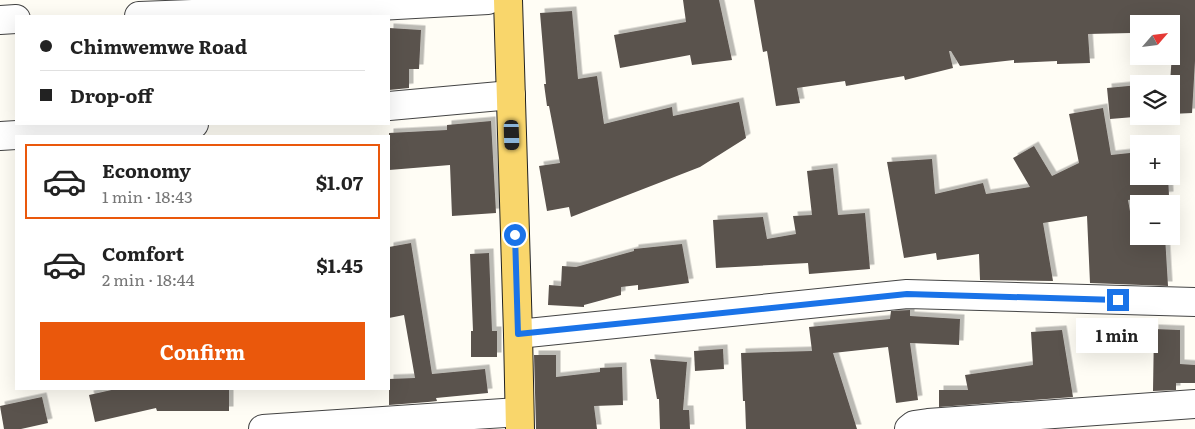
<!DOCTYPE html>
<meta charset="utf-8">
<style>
body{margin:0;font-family:Literata,serif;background:#f2f2f2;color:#222;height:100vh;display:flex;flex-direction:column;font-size:19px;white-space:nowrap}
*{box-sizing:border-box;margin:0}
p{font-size:16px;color:#767676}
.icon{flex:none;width:28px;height:28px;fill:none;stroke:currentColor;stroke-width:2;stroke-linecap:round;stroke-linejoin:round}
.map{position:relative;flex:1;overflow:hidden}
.sheet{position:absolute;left:15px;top:135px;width:375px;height:255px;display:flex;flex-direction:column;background:#fff;border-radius:0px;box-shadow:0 5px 20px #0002}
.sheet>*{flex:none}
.hud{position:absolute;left:15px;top:15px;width:375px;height:110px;border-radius:0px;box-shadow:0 5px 20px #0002;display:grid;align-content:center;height:110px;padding:0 25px;background:#fff}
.needle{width:32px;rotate:62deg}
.fabs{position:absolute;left:1130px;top:15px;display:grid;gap:10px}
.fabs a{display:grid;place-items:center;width:50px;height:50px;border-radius:0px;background:#fff;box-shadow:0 5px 20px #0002;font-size:25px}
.end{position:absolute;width:22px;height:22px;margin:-11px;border:6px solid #1a73e8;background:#fff;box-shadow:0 0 0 2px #fff}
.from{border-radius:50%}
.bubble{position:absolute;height:35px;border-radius:0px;background:#fff;box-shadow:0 5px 20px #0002;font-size:16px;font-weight:700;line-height:35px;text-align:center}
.car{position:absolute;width:15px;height:30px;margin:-15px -8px;border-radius:6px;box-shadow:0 0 4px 1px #0007;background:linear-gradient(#222 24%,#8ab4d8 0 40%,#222 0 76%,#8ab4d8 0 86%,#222 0)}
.hud b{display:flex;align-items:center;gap:18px;height:48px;font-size:19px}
.hud b+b{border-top:1px solid #e0e0e0}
.hud i{width:12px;height:12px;background:#222}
ul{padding:9px 0 0;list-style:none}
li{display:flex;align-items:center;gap:15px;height:75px;margin:0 10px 8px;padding:0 15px;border:2px solid transparent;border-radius:0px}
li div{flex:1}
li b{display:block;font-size:19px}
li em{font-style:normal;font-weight:700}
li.current{border-color:#ea580c}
li>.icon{width:45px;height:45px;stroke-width:1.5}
.action{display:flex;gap:10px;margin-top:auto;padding:10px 25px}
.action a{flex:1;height:58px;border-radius:0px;background:#ea580c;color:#fff;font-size:20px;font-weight:700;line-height:58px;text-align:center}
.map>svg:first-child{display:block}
.building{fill:#5a524d;filter:url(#shadow)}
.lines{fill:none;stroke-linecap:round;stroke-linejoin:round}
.minor-casing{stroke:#444;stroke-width:30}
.major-casing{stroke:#222;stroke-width:30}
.minor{stroke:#fff;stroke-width:28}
.major{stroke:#f9d66b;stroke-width:28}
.route{stroke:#1a73e8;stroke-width:6}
</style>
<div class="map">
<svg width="1195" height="429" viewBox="0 0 1195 429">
<defs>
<filter id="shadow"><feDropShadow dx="4.5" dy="-4.5" stdDeviation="0" flood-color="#0004"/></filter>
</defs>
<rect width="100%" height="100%" fill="#fffdf5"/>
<g class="building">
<path d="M 683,0 L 719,0 L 732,60 L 692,65 L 690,55 L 620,68 L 614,35 L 686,22 Z"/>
<path d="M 754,0 L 1195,0 L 1195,61 L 1192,113 L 1171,114 L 1171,84 L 1161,84 L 1170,83 L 1173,39 L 1171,39 L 1171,24 L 1130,24 L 1131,33 L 1088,34 L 1090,63 L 1057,64 L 1057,61 L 1014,63 L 1014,60 L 960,66 L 951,51 L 949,51 L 953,68 L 905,80 L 904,76 L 846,86 L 845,81 L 797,88 L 800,103 L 776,106 L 767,51 L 763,52 Z"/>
<path d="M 572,11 L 578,79 L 597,76 L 604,124 L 672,107 L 673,116 L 739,102 L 746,138 L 700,167 L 571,217 L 569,207 L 547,211 L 539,166 L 560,163 L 549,106 L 547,106 L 544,84 L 546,84 L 540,13 Z"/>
<path d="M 389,28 L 421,30 L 419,69 L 409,69 L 409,88 L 389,90 Z"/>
<path d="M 1139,85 L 1139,116 L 1146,116 L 1110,119 L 1107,88 Z"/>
<path d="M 1103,108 L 1111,155 L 1139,152 L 1139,176 L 1168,176 L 1169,196 L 1128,200 L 1134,234 L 1139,234 L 1139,236 L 1165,236 L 1168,286 L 1090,283 L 1087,216 L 1043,223 L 1053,281 L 980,280 L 979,254 L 937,260 L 936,253 L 904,258 L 887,162 L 932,159 L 935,194 L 983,183 L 986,194 L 1030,187 L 1013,158 L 1034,146 L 1052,176 L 1079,163 L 1069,114 Z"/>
<path d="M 491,121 L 496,213 L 452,216 L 450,165 L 389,170 L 389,133 L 447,130 L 447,125 Z"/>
<path d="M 833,168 L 838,215 L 865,213 L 870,269 L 809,274 L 808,263 L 716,268 L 713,220 L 763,217 L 767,239 L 796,234 L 793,216 L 812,215 L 807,171 Z"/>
<path d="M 411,243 L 432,374 L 485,369 L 488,393 L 436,398 L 437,401 L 428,402 L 389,405 L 389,379 L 415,378 L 404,315 L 389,318 L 389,247 Z"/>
<path d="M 682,244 L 689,283 L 638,290 L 638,285 L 621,287 L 621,295 L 584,305 L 584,307 L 548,305 L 549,285 L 561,286 L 562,266 L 576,267 L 634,251 L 634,249 Z"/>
<path d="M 489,253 L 492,331 L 497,331 L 497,357 L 471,357 L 471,331 L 473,331 L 470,254 Z"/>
<path d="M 910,310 L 910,316 L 960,319 L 959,345 L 910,343 L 918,400 L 896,403 L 888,347 L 833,353 L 857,429 L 746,429 L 745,401 L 743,401 L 741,353 L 812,351 L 809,327 L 890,319 L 891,311 Z"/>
<path d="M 1154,329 L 1180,330 L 1180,364 L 1195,365 L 1195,383 L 1176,383 L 1176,390 L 1153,391 Z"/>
<path d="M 1062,330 L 1073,397 L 939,407 L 939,390 L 968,390 L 965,375 L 1033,365 L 1031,332 Z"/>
<path d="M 723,349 L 724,369 L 695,371 L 694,351 Z"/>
<path d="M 534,355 L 556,355 L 556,377 L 600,372 L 600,368 L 622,367 L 623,405 L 594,406 L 597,429 L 536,429 Z"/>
<path d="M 650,359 L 687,362 L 683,410 L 689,410 L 690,429 L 660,429 L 659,399 L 657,399 Z"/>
<path d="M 116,389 L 229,389 L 229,411 L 157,411 L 156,408 L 95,422 L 89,395 Z"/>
<path d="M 42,397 L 48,423 L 21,429 L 4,429 L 0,406 Z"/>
</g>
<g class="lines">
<defs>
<g id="minor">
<path d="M 139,16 L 324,9 L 488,0"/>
<path d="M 0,20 L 16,19"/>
<path d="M 389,106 L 511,95"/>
<path d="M 0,136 L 194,124"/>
<path d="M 518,334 L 907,294 L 1195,302"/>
<path d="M 263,429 L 519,412"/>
<path d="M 909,429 L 914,425 L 928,423 L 1195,404"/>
</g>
<path id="major" d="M 508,0 L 518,334 L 520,429"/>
</defs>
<use href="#minor" class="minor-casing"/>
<use href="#major" class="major-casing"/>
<use href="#minor" class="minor"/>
<use href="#major" class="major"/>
</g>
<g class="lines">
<path class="route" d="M 515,235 L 518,334 L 907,294 L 1118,300"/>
</g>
</svg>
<div class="fabs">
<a><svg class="needle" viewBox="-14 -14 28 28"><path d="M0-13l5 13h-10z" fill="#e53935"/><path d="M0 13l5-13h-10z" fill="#767676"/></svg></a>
<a><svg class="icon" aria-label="layers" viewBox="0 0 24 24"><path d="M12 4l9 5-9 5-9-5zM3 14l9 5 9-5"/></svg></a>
<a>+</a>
<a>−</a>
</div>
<i class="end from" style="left:515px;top:235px"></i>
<i class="end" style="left:1118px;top:300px"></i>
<div class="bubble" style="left:1076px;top:318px;width:82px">1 min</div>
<i class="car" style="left:512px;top:135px;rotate:178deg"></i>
<div class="hud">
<b><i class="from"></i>Chimwemwe Road</b>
<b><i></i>Drop-off</b>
</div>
<section class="sheet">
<ul>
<li class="current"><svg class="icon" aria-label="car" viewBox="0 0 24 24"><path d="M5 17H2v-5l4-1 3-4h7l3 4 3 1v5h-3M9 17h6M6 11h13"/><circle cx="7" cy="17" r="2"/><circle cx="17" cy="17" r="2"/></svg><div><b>Economy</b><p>1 min · 18:43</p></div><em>$1.07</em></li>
<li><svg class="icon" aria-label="car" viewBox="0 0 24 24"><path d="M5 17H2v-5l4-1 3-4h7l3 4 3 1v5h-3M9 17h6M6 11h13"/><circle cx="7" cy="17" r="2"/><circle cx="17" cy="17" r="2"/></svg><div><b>Comfort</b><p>2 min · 18:44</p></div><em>$1.45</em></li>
</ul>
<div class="action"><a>Confirm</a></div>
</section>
</div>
